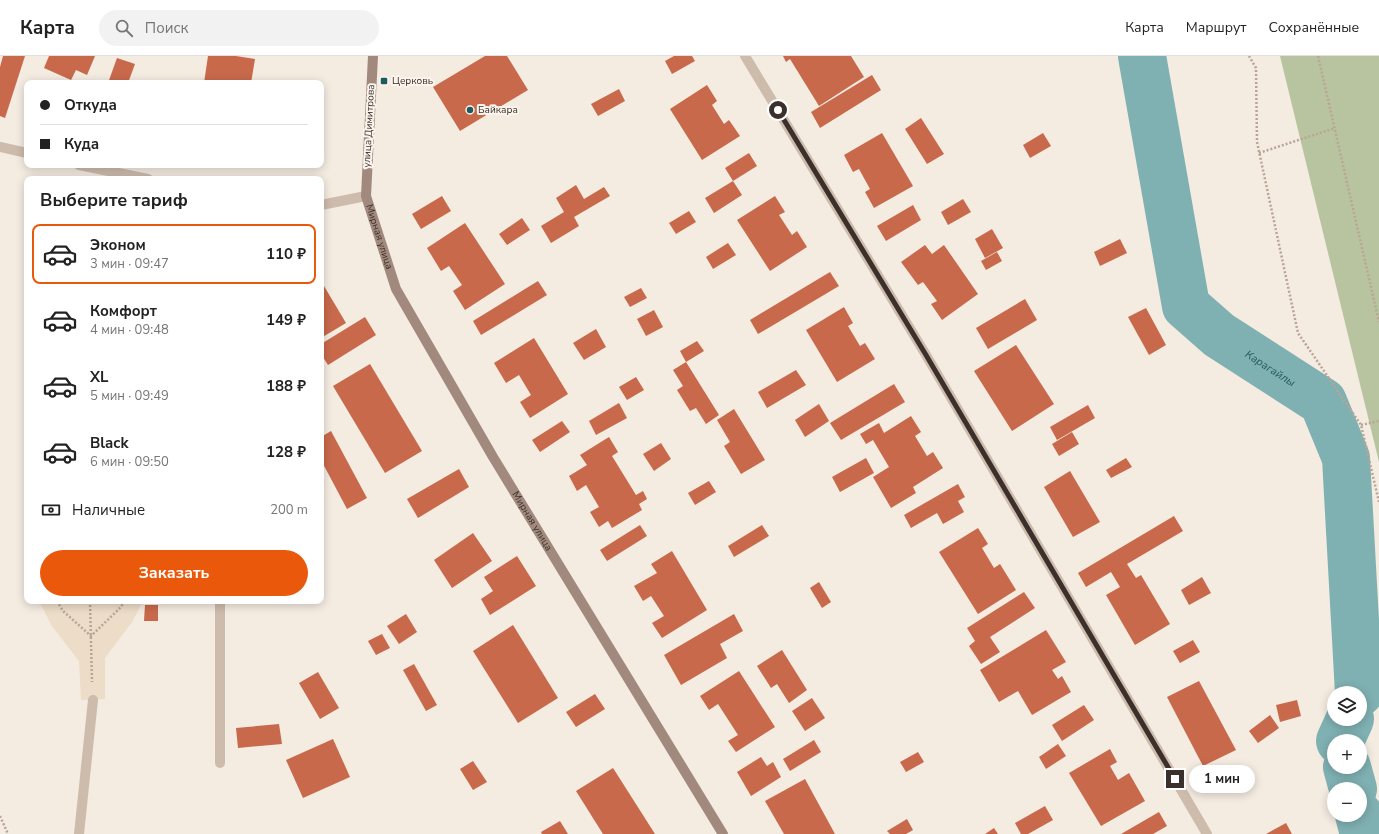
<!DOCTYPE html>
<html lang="ru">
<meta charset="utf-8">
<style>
body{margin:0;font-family:"Nunito Sans",sans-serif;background:#f2f2f2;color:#222;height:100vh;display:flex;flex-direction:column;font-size:15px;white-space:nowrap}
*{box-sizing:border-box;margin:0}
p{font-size:13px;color:#767676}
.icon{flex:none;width:22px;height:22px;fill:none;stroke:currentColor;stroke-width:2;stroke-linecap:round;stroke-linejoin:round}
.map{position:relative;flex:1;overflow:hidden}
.sheet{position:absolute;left:24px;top:120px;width:300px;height:428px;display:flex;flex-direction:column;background:#fff;border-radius:8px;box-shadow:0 2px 10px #0003}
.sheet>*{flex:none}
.top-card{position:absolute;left:24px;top:24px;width:300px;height:88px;border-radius:8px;box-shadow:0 2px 10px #0003;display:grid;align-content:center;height:88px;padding:0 16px;background:#fff}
.tools{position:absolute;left:1327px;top:630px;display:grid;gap:8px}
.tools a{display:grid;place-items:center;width:40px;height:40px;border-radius:50%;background:#fff;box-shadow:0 2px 10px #0003;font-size:20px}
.end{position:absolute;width:18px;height:18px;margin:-9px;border:5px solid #3b302b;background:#fff;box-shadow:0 0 0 2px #fff}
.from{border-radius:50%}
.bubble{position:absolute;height:28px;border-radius:14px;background:#fff;box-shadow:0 2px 10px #0003;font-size:13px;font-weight:700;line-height:28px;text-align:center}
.top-card b{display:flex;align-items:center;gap:14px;height:38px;font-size:15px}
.top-card b+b{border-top:1px solid #e0e0e0}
.top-card i{width:10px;height:10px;background:#222}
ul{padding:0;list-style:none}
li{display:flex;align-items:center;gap:12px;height:60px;margin:0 8px 6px;padding:0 8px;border:2px solid transparent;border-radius:8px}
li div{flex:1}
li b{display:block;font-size:15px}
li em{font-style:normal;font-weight:700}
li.active{border-color:#ea580c}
li>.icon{width:36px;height:36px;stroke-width:1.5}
h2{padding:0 16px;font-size:18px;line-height:48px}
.pay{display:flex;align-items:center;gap:10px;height:44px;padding:0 16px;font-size:15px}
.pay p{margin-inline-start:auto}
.primary-button{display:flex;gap:8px;margin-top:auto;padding:8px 16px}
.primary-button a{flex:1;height:46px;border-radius:24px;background:#ea580c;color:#fff;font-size:16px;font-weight:700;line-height:46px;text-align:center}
header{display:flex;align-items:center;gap:24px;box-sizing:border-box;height:56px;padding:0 20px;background:#fff;border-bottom:1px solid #e0e0e0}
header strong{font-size:19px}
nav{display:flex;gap:22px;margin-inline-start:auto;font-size:14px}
.search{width:280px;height:36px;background:#f2f2f2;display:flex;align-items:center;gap:10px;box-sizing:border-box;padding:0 14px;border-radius:22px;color:#767676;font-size:15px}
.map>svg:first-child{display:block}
.green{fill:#b8c4a0}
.plaza{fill:#ecdcc8}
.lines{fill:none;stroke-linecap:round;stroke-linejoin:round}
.river{stroke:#7fb0b2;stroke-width:48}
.building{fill:#c8694b}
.path{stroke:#b9a596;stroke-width:2.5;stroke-dasharray:2 2;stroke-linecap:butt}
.service{stroke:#cdbbac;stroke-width:10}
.minor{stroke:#cdbbac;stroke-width:10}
.secondary{stroke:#a18a7d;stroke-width:10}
.route{stroke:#3b302b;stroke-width:5}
.poi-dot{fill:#1f5a5e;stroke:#fbf5ee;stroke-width:1.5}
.labels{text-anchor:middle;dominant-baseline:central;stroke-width:4;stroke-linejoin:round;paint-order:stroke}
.poi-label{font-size:10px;fill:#3b302b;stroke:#fbf5ee;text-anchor:start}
.street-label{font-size:10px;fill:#3b302b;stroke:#fbf5ee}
.water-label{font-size:11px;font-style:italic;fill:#1f5a5e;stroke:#fbf5ee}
</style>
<header>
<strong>Карта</strong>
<div class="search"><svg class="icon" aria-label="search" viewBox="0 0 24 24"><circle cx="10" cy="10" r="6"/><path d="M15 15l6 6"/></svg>Поиск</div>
<nav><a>Карта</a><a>Маршрут</a><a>Сохранённые</a></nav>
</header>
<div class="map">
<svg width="1379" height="778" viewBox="0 0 1379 778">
<rect width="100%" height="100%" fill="#f4ebe1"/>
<path class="green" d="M 1280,0 L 1379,0 L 1379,406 Z"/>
<path class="plaza" d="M 39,545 L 143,545 L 132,566 L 105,602 L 105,643 L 81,644 L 79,605 L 52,570 Z"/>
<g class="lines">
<g class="river">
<path id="s1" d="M 1142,0 L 1186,250 L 1219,279 L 1323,346 L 1346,402 L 1359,637"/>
<path d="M 1340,685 L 1350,663"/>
<path d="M 1347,711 L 1353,733"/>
<path d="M 1359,759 L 1364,778"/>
</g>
</g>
<g class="building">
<path d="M 3,0 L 25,0 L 5,62 L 0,60 L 0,11 Z"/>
<path d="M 49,0 L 95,0 L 87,19 L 76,14 L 71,24 L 44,12 Z"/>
<path d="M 208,0 L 236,0 L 255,3 L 251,27 L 204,27 Z"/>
<path d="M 485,0 L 507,0 L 528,34 L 460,75 L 433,31 Z"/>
<path d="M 674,0 L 692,0 L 695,5 L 672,18 L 665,5 Z"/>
<path d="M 783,0 L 851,0 L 864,21 L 819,50 L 790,3 L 786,6 Z"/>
<path d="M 117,2 L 135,8 L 128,27 L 108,27 Z"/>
<path d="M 872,19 L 881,34 L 820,72 L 811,56 Z"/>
<path d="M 707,29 L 717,45 L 712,49 L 724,68 L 729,64 L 740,80 L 702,104 L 670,53 Z"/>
<path d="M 619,33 L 625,45 L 598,60 L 591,48 Z"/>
<path d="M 921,62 L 944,98 L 927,108 L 905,73 Z"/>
<path d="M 882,77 L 913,130 L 874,152 L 865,136 L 870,133 L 859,113 L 853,116 L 844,99 Z"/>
<path d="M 1043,77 L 1051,90 L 1030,102 L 1023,89 Z"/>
<path d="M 749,97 L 757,110 L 733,125 L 725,112 Z"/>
<path d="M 733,125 L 742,139 L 714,157 L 705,142 Z"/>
<path d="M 576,129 L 584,143 L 604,131 L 610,140 L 574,161 L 579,170 L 551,187 L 541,170 L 564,156 L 556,142 Z"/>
<path d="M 442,140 L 451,155 L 421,173 L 412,158 Z"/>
<path d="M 775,140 L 785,156 L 779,159 L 792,179 L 797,175 L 807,191 L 770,215 L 737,164 Z"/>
<path d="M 963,143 L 971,156 L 948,169 L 941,156 Z"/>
<path d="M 913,149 L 921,164 L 886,185 L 877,170 Z"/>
<path d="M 689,155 L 696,166 L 676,178 L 669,167 Z"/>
<path d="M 522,162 L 530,174 L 507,189 L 499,178 Z"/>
<path d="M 465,167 L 505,228 L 465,254 L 453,235 L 462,229 L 449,210 L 441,215 L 427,192 Z"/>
<path d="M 992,173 L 1003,192 L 985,202 L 975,183 Z"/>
<path d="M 1120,183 L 1127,197 L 1100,210 L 1094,196 Z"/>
<path d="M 728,187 L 736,199 L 713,213 L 706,201 Z"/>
<path d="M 925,189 L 932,198 L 944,189 L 978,238 L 942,264 L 931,248 L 937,245 L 923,226 L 918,229 L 901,206 Z"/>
<path d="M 997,196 L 1002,205 L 986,214 L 981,205 Z"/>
<path d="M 830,216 L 839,230 L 758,278 L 750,264 Z"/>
<path d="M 321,225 L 346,267 L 321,282 Z"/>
<path d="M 538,225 L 547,239 L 481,279 L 473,265 Z"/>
<path d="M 641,232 L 647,242 L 630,251 L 624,241 Z"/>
<path d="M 1025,243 L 1037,264 L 988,293 L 976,272 Z"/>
<path d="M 844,251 L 853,267 L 848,270 L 860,290 L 865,287 L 875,303 L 837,326 L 806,274 Z"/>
<path d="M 1146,252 L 1166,289 L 1149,299 L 1128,261 Z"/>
<path d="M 654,254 L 663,271 L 646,280 L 637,263 Z"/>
<path d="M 365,261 L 376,279 L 328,309 L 321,298 L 321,288 Z"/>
<path d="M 596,273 L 606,291 L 584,304 L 573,287 Z"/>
<path d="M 534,282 L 568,338 L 530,362 L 520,346 L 531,339 L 519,319 L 506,327 L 494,307 Z"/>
<path d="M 697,285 L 704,295 L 686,306 L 680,295 Z"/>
<path d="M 1016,289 L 1054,348 L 1012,375 L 974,315 Z"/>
<path d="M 686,306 L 719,359 L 706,368 L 696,352 L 690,355 L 677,334 L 683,330 L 673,314 Z"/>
<path d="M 370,308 L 422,395 L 385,417 L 333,330 Z"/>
<path d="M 796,314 L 806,329 L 767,352 L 758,336 Z"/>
<path d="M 636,321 L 644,334 L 627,344 L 619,331 Z"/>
<path d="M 894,328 L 905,346 L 841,384 L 830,367 Z"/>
<path d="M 619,347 L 627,362 L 596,379 L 589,365 Z"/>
<path d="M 819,348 L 829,365 L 805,381 L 795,364 Z"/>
<path d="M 1088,349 L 1095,362 L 1057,384 L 1050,371 Z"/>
<path d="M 734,353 L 765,404 L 741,418 L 724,390 L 730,386 L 717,364 Z"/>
<path d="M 911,360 L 921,376 L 915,380 L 927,400 L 933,396 L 943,412 L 913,431 L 916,437 L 891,452 L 873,421 L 889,411 L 873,384 L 866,388 L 860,378 L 879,367 L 884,377 Z"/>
<path d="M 562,365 L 570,376 L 540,396 L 532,384 Z"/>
<path d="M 331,375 L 367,442 L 347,453 L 321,404 L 321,381 Z"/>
<path d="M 1072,376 L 1079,388 L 1059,400 L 1052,388 Z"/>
<path d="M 609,381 L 618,396 L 612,400 L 636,439 L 643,435 L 647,443 L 639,448 L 642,454 L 612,472 L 608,465 L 599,471 L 590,456 L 599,451 L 586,429 L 577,435 L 569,420 L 587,409 L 580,399 Z"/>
<path d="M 661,387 L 671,403 L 654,415 L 643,398 Z"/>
<path d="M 866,402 L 874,417 L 840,436 L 832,421 Z"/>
<path d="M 1126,402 L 1132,411 L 1111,422 L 1106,414 Z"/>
<path d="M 459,413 L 469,431 L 418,462 L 407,443 Z"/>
<path d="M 1070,415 L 1100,466 L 1073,481 L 1044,431 Z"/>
<path d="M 709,425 L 716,436 L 695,449 L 688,437 Z"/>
<path d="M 958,428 L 965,441 L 958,445 L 964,456 L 943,468 L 937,457 L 911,472 L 904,459 Z"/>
<path d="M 1174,460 L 1183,475 L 1127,508 L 1136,522 L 1141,519 L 1170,568 L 1135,589 L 1106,539 L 1120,531 L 1111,516 L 1086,531 L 1078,517 Z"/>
<path d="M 640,469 L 647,480 L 607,505 L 600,494 Z"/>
<path d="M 762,469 L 769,480 L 734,501 L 728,490 Z"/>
<path d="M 978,472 L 988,488 L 982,492 L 994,512 L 1000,508 L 1016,534 L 978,558 L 939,496 Z"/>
<path d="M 473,477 L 492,505 L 452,532 L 434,504 Z"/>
<path d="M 672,495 L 707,554 L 662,582 L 652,567 L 664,560 L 651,540 L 643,545 L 634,530 L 657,517 L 651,508 Z"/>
<path d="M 517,500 L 536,530 L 490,559 L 481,543 L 493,535 L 484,521 Z"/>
<path d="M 1202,521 L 1211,537 L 1189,549 L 1181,534 Z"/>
<path d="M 819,526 L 831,546 L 822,552 L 810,532 Z"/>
<path d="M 1024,536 L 1035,552 L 990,581 L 1000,596 L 981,608 L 969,590 L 975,585 L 967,572 Z"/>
<path d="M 145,549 L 158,549 L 158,565 L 144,565 Z"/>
<path d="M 406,558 L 417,576 L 399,588 L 387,570 Z"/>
<path d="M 734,558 L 743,575 L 720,588 L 727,602 L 681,629 L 664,599 Z"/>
<path d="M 513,569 L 558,642 L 518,667 L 473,595 Z"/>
<path d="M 1046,574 L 1066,606 L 1052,614 L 1058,623 L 1062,620 L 1071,636 L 1032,659 L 1018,635 L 999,646 L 980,614 Z"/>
<path d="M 382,578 L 390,592 L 376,599 L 368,585 Z"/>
<path d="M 1193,584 L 1200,596 L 1180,607 L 1173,595 Z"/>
<path d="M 782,594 L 807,634 L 789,647 L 777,628 L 771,632 L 757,610 Z"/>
<path d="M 414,608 L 437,649 L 426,655 L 403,614 Z"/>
<path d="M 739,615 L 775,671 L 736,696 L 728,685 L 738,679 L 718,648 L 709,654 L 700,640 Z"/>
<path d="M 318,616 L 339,652 L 320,663 L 299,627 Z"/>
<path d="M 1199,625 L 1236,694 L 1203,710 L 1167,641 Z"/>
<path d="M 595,638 L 605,653 L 576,671 L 566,656 Z"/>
<path d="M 812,642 L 825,662 L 805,675 L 792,655 Z"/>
<path d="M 1297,644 L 1301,660 L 1280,666 L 1276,649 Z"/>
<path d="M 1084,649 L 1094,664 L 1062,685 L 1052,669 Z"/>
<path d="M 1270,659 L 1279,672 L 1258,687 L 1249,675 Z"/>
<path d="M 279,668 L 282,688 L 238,692 L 236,672 Z"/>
<path d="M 333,683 L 350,721 L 303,742 L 286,704 Z"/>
<path d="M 814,684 L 821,696 L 790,715 L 783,703 Z"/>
<path d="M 1058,688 L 1066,700 L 1046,713 L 1039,701 Z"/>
<path d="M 1110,693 L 1117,706 L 1110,710 L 1118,724 L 1129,717 L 1145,745 L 1101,770 L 1069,717 Z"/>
<path d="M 918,696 L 924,706 L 906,716 L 900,706 Z"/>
<path d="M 761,701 L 767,710 L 773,706 L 781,721 L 751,740 L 737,716 Z"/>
<path d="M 473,705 L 487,726 L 473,734 L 460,713 Z"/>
<path d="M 613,712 L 655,778 L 603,778 L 576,735 Z"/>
<path d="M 805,723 L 835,778 L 784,778 L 765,745 Z"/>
<path d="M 1045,750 L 1053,764 L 1028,778 L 1021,778 L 1015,767 Z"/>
<path d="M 1159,756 L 1167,770 L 1153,778 L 1121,778 Z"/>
<path d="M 907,763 L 913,774 L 906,778 L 890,778 L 887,775 Z"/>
<path d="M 560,765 L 568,778 L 542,778 L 541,776 Z"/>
<path d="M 1286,767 L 1292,778 L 1266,778 Z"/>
<path d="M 994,772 L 998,778 L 985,778 Z"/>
</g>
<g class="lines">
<g class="path">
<path d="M 1249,0 L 1256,12 L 1257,86 L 1298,277 L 1361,369 L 1379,446"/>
<path d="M 1318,0 L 1379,266"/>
<path d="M 1259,97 L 1335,72"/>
<path d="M 1361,369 L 1379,365"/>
<path d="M 57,545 L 63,555 L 91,580 L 119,553 L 125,545"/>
<path d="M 90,545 L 92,626"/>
<path d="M 0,760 L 8,778"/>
</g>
<g class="service">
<path d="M 220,707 L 220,545"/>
<path d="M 79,778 L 93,644"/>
</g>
<g class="minor">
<path d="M 745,0 L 926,299 L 1207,778"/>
<path d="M 0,91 L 27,97"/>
<path d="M 79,109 L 148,123"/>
<path d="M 321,149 L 366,140"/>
</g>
<path class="secondary" id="s2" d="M 373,0 L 366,140 L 396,233 L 493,401 L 723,778"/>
</g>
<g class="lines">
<path class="route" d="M 778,54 L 926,299 L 1175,723"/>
</g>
<g class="poi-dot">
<rect x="380" y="21" width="8" height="8" rx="2"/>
<circle cx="470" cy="54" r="4"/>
</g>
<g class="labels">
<g class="poi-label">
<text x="392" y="25">Церковь</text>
<text x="478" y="54">Байкара</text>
</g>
<g class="street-label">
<text transform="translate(369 70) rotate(-87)">улица Димитрова</text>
<text stroke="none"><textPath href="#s2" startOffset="183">Мирная улица</textPath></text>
<text stroke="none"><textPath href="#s2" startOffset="507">Мирная улица</textPath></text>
</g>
<g class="water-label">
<text stroke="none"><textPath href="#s1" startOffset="359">Карагайлы</textPath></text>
</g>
</g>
</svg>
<div class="tools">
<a><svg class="icon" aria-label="layers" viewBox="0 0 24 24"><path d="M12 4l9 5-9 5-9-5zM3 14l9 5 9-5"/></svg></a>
<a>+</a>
<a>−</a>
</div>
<i class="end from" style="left:778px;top:54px"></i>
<i class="end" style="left:1175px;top:723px"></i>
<div class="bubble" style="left:1189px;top:709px;width:66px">1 мин</div>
<div class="top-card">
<b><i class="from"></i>Откуда</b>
<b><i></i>Куда</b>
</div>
<section class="sheet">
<h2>Выберите тариф</h2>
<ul>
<li class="active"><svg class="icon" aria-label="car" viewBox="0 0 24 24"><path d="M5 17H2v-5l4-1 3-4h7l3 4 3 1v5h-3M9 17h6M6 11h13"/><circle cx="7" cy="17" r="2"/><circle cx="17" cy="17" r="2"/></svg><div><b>Эконом</b><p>3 мин · 09:47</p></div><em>110 ₽</em></li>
<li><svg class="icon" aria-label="car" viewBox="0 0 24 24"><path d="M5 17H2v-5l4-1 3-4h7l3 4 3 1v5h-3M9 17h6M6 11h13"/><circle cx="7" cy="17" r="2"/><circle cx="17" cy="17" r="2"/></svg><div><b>Комфорт</b><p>4 мин · 09:48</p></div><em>149 ₽</em></li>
<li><svg class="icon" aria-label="car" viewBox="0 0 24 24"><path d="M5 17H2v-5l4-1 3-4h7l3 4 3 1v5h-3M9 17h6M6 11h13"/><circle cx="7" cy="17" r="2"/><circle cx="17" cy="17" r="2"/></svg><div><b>XL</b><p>5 мин · 09:49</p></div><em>188 ₽</em></li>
<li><svg class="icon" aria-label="car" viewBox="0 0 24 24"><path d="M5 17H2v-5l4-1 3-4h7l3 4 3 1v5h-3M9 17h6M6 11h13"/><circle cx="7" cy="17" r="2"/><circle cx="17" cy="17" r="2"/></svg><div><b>Black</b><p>6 мин · 09:50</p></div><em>128 ₽</em></li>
</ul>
<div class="pay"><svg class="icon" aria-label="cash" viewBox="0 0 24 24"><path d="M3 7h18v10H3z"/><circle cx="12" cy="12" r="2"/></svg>Наличные<p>200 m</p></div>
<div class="primary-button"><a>Заказать</a></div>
</section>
</div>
